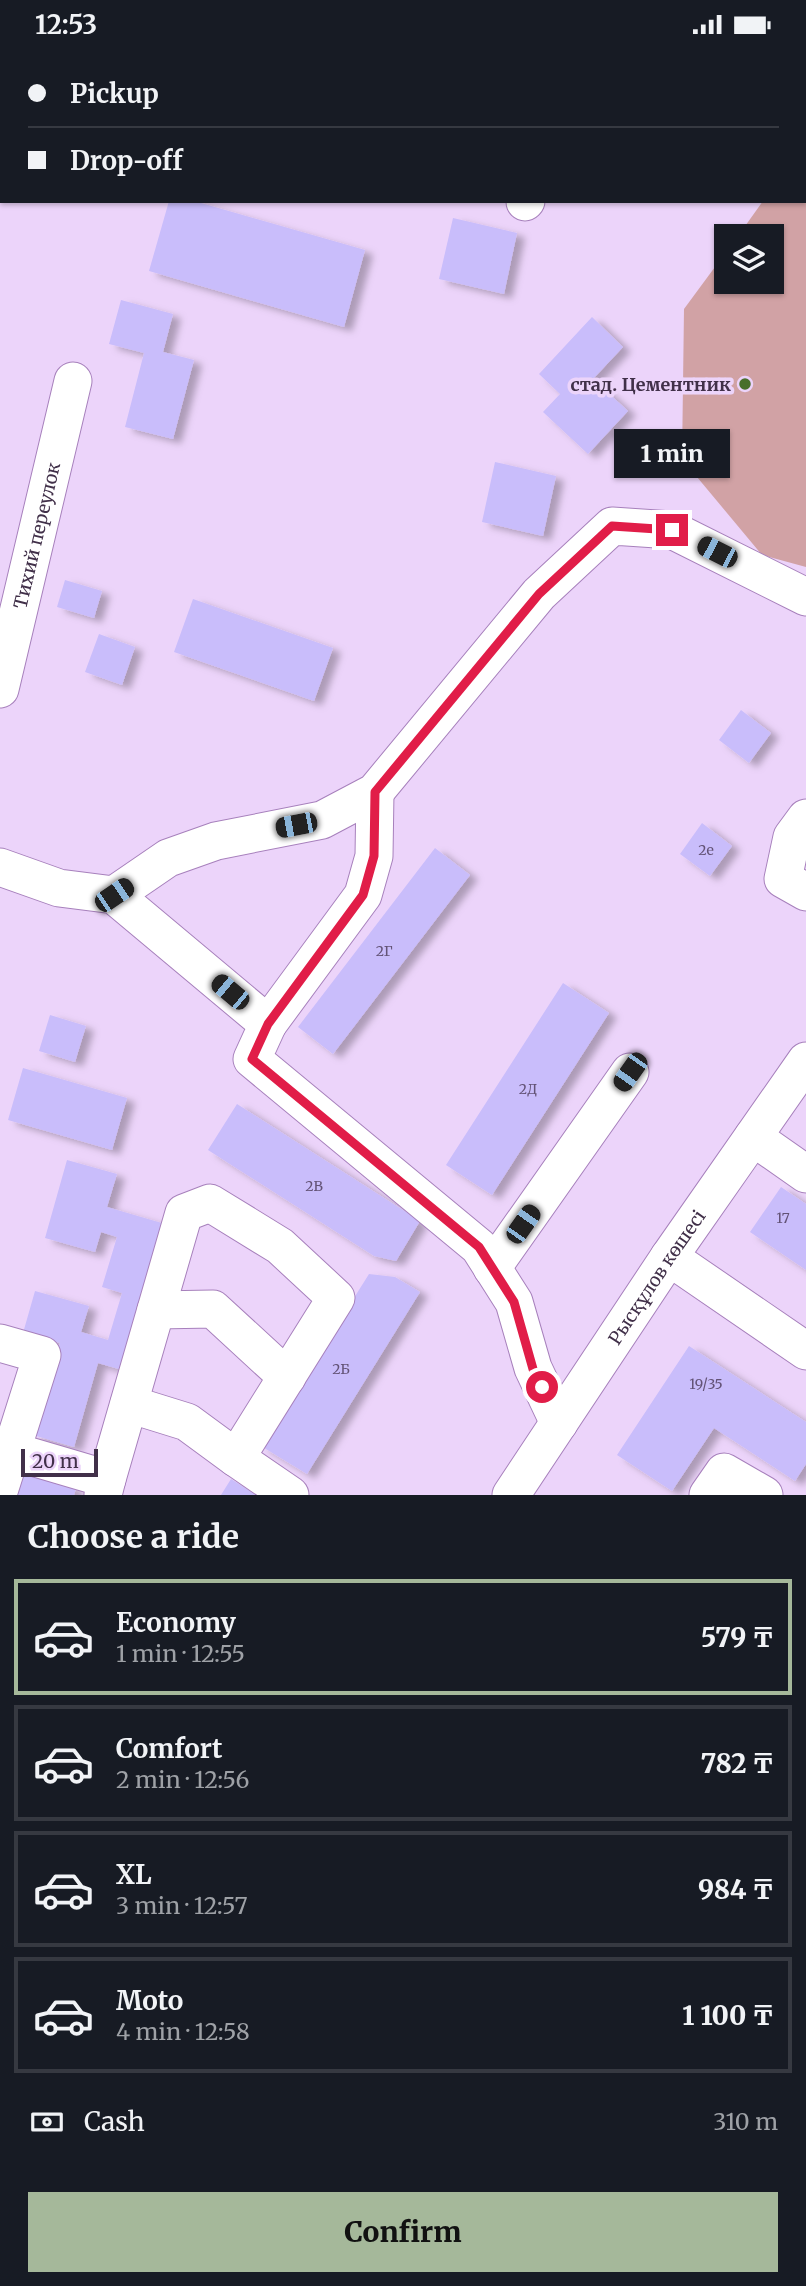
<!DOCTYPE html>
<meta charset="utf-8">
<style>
body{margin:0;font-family:Merriweather,serif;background:#20242c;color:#f1f3f6;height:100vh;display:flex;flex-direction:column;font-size:26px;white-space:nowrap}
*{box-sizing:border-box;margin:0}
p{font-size:23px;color:#9ea1a6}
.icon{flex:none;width:38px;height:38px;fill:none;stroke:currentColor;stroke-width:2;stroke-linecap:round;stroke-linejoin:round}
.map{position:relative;height:1446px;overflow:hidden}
.details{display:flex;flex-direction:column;background:#171b24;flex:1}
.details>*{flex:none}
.top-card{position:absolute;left:0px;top:0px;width:807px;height:154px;box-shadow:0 2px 5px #0004;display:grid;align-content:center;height:154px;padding:0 28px;background:#171b24}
.controls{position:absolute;left:714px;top:175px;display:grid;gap:14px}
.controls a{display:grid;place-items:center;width:70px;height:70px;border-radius:0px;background:#171b24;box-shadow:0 2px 5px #0004;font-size:35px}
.scale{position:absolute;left:21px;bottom:18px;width:77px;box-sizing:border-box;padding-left:7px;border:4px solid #413049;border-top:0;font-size:19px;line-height:24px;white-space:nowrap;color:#413049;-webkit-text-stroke:5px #ecd4fa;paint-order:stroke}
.end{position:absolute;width:32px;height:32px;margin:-16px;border:9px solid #e11d48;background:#fff;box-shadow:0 0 0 4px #fff}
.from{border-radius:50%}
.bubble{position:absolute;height:49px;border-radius:0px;background:#171b24;box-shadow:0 2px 5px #0004;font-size:23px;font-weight:800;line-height:49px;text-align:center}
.car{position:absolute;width:21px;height:42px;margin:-21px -10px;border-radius:9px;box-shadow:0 0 5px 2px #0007;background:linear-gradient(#222 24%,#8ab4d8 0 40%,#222 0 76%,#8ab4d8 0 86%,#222 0)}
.top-card b{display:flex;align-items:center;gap:24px;height:66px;font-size:26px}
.top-card b+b{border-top:2px solid #363941}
.top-card i{width:18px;height:18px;background:#f1f3f6}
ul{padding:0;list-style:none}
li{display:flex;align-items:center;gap:21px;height:116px;margin:0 14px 10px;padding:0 14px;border:4px solid #363941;border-radius:0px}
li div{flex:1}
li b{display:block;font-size:26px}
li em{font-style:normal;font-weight:800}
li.on{border-color:#a5b89a}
li>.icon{width:63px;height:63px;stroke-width:1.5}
h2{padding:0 28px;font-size:32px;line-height:84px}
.pay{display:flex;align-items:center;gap:18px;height:77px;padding:0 28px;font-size:26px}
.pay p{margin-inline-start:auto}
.button{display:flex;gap:14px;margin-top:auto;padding:14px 28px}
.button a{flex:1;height:80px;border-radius:0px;background:#a5b89a;color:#111;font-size:28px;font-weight:800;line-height:80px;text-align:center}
.status{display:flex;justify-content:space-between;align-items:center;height:49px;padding:0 35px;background:#171b24;direction:ltr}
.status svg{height:19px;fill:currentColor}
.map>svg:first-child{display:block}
.green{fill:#d1a2a5}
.building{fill:#c9bdfb;filter:url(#shadow)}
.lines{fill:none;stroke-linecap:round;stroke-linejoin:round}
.minor-casing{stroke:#a780bc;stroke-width:39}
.minor{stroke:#fff;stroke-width:37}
.route{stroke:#e11d48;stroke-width:9}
.poi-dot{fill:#486f2a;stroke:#ecd4fa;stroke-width:2.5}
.labels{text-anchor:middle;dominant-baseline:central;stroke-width:7;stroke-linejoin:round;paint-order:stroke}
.number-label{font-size:14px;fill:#635376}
.poi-label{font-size:18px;font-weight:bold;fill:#413049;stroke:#ecd4fa;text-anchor:end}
.street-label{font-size:18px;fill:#413049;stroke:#ecd4fa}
</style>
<div class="status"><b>12:53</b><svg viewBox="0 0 49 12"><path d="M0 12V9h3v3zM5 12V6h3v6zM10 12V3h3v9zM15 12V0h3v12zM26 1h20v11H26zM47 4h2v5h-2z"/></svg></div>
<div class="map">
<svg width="806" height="1446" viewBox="0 0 806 1446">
<defs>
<filter id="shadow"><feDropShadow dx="8" dy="4.5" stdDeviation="3.5" flood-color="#0004"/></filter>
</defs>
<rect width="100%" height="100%" fill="#ecd4fa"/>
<path class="green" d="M 806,93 L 806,518 L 762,506 L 682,410 L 684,260 L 726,203 L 726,233 L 772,233 L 772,187 L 738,187 L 763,152 L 805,152 Z"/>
<g class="building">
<path d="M 169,152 L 194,152 L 365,201 L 344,278 L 149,222 Z"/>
<path d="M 453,169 L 517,184 L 504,245 L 439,230 Z"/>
<path d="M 121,251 L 173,265 L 163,303 L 194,311 L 173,390 L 125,378 L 144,304 L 109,295 Z"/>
<path d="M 592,268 L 623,298 L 593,330 L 628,362 L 588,405 L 543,363 L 560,345 L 539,325 Z"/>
<path d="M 495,413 L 556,427 L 543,487 L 482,473 Z"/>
<path d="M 65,531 L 102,542 L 94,569 L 57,558 Z"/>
<path d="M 193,550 L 333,599 L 314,652 L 174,603 Z"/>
<path d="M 99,585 L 135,598 L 122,636 L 85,623 Z"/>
<path d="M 741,661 L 771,684 L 749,714 L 719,691 Z"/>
<path d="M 702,774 L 732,797 L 710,827 L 680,805 Z"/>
<path d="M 435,799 L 470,826 L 333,1005 L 298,978 Z"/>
<path d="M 563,934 L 609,964 L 492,1146 L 446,1116 Z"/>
<path d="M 50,966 L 86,977 L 75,1013 L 39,1002 Z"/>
<path d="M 23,1019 L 127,1049 L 112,1101 L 8,1071 Z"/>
<path d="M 237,1055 L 420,1172 L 396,1212 L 374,1207 L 208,1101 Z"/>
<path d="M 67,1111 L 117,1125 L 107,1158 L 172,1177 L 129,1323 L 98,1314 L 74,1398 L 33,1386 L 60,1294 L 23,1284 L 35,1242 L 89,1257 L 81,1283 L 108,1291 L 122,1244 L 102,1238 L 117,1188 L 101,1183 L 95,1203 L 45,1189 Z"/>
<path d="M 781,1138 L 806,1155 L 806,1221 L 750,1183 Z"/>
<path d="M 369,1225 L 395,1228 L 420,1243 L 307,1425 L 261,1397 Z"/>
<path d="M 689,1297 L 806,1373 L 806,1415 L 795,1432 L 714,1379 L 672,1442 L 617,1406 Z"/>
<path d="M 20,1423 L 76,1439 L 74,1446 L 13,1446 Z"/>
<path d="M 231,1430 L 256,1446 L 221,1446 Z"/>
</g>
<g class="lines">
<defs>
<g id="minor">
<path d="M 641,2 L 642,0"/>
<path d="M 525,153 L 526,152"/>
<path id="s1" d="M 0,640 L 73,332"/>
<path d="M 806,769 L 792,788 L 783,830 L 806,843"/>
<path d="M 0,818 L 59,839 L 114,846 L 268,975 L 252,1010 L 479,1198 L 514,1253 L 533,1319 L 559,1374"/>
<path d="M 114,846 L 168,809 L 216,792 L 322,771 L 375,743 L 539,545 L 612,477 L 672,481 L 806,548"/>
<path d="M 268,975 L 363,846 L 374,807 L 375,743"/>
<path d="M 753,1088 L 806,1125"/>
<path d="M 669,1208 L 806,1302"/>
<path d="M 492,1219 L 630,1023"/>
<path d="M 156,1261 L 213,1260 L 287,1328"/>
<path d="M 0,1294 L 42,1306 L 0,1439"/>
<path d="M 129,1355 L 187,1373 L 236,1409"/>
<path d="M 12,1402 L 107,1430 L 103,1446"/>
<path d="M 107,1430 L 184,1164 L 210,1154 L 280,1197 L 336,1249 L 236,1409 L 290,1446"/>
<path id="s2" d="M 511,1446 L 669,1208 L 806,1012"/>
<path d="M 708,1446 L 724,1423 L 764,1446"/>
</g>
</defs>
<use href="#minor" class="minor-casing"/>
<use href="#minor" class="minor"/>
</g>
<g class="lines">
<path class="route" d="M 542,1338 L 533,1320 L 514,1253 L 479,1198 L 252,1010 L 268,975 L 363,846 L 374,807 L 375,743 L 539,545 L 612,477 L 672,481"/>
</g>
<circle class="poi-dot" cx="745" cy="335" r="7"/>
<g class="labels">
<g class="number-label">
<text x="706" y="801">2е</text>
<text x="384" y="902">2Г</text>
<text x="528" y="1040">2Д</text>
<text x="314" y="1137">2В</text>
<text x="783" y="1169">17</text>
<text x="341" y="1320">2Б</text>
<text x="706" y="1335">19/35</text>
</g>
<g class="poi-label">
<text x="731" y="335">стад. Цементник</text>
</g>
<g class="street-label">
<text stroke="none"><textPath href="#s1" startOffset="158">Тихий переулок</textPath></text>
<text stroke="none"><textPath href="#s2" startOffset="262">Рысқұлов көшесі</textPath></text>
</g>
</g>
</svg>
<div class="controls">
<a><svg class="icon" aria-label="layers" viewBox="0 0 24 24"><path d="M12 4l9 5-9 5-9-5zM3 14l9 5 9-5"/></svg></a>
</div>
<div class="scale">20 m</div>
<i class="end from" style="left:542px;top:1338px"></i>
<i class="end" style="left:672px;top:481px"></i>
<div class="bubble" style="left:614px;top:380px;width:116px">1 min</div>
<i class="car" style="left:717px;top:503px;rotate:297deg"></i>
<i class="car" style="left:296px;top:776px;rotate:259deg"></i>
<i class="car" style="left:114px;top:846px;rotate:56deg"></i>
<i class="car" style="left:230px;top:943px;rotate:310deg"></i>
<i class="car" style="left:630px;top:1023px;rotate:215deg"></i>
<i class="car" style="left:523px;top:1175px;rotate:35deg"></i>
<div class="top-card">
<b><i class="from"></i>Pickup</b>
<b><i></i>Drop-off</b>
</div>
</div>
<section class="details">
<h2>Choose a ride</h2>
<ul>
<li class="on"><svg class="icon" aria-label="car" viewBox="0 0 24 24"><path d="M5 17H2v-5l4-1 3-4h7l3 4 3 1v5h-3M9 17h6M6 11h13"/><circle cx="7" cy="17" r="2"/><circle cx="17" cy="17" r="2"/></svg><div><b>Economy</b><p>1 min · 12:55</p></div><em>579 ₸</em></li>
<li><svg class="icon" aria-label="car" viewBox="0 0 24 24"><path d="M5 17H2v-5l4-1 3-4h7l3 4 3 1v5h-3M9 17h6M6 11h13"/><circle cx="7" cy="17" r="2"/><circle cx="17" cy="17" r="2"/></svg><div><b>Comfort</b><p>2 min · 12:56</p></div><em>782 ₸</em></li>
<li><svg class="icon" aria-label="car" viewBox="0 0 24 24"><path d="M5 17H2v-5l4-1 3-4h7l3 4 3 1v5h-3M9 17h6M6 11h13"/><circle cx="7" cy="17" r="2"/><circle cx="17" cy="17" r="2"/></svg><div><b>XL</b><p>3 min · 12:57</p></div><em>984 ₸</em></li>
<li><svg class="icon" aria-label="car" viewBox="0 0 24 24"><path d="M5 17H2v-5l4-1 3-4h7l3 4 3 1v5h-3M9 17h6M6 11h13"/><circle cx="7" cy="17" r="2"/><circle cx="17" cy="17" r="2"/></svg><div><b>Moto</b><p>4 min · 12:58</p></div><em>1 100 ₸</em></li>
</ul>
<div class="pay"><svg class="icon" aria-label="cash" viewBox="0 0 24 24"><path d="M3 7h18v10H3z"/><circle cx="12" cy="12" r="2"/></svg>Cash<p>310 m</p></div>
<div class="button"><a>Confirm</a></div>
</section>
